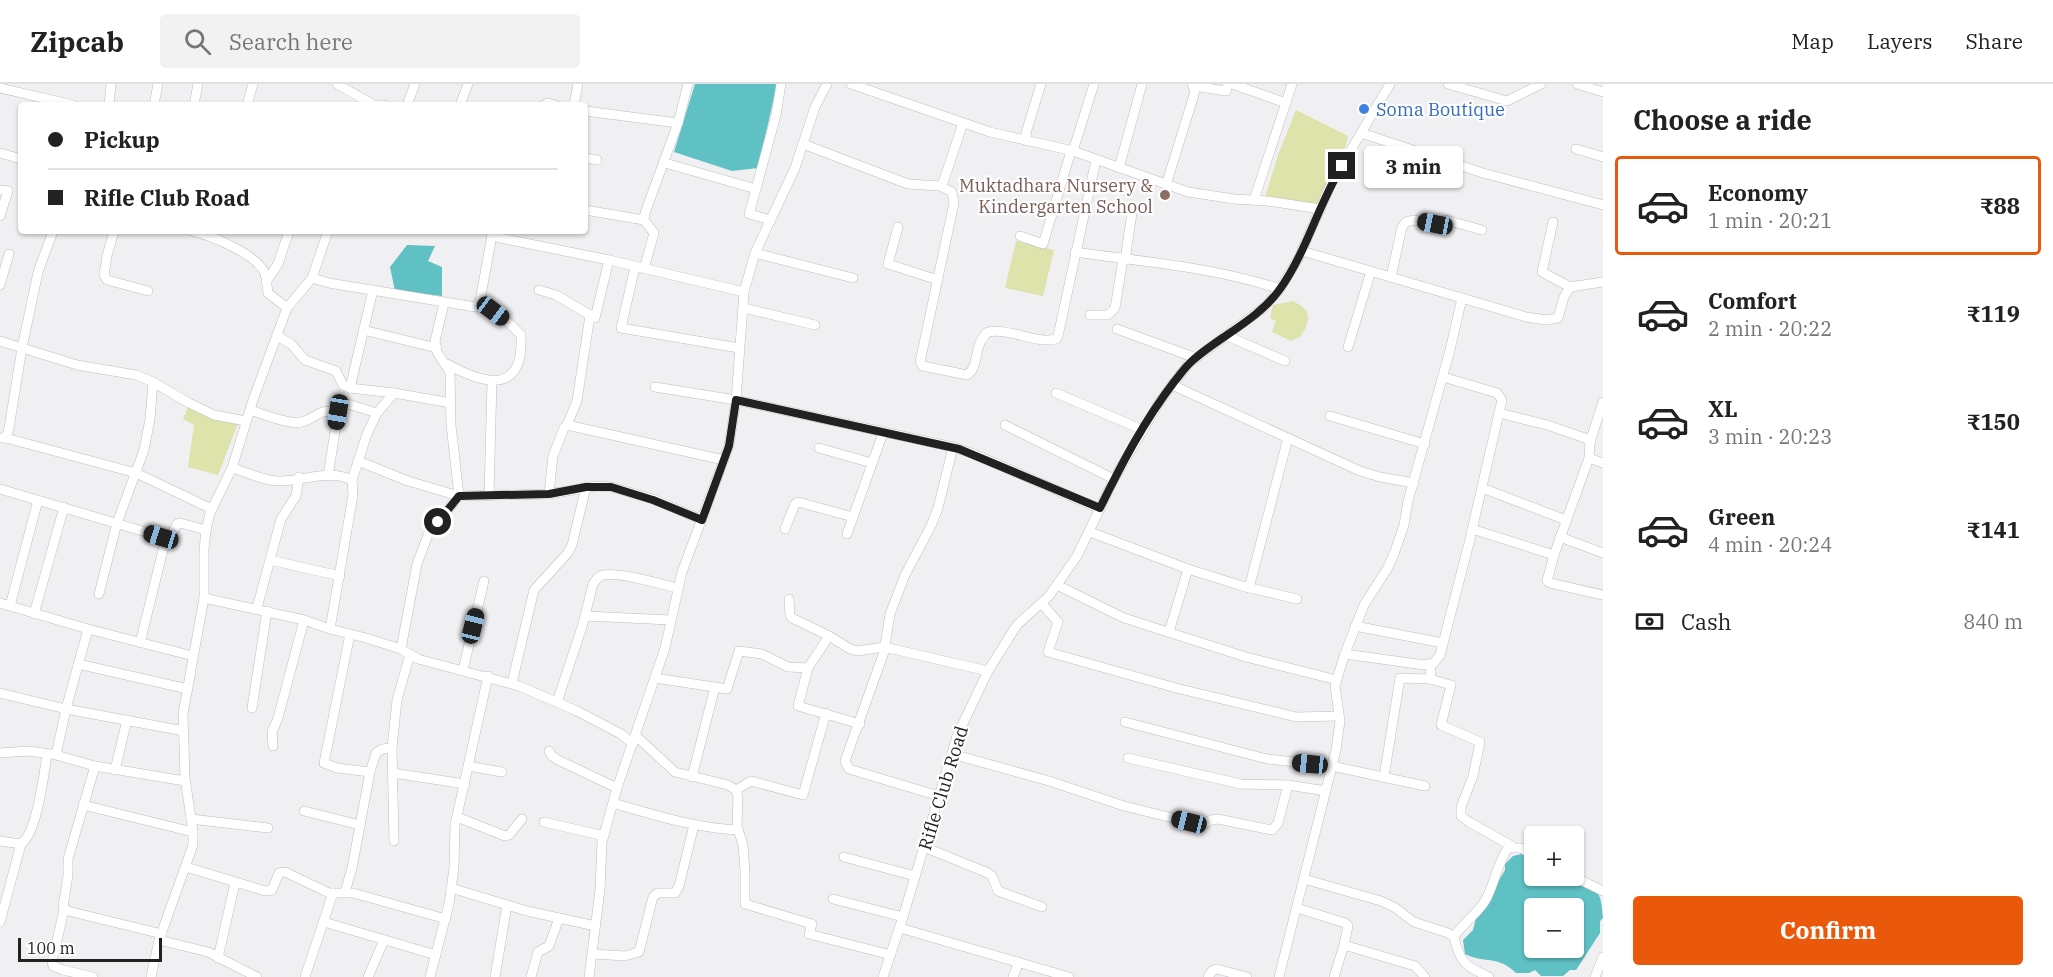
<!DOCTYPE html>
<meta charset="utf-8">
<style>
body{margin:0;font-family:"IBM Plex Serif",serif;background:#f2f2f2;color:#222;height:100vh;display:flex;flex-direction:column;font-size:22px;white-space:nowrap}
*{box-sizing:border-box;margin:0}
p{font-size:20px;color:#767676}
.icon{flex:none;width:33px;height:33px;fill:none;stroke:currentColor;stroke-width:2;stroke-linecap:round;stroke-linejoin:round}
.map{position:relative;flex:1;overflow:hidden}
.details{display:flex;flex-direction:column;background:#fff;width:450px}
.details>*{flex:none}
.banner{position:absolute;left:18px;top:18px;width:570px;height:132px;border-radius:6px;box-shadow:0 2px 4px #0004;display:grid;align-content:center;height:132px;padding:0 30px;background:#fff}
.buttons{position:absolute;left:1524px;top:742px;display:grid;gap:12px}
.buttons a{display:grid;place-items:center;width:60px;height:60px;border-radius:6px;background:#fff;box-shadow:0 2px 4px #0004;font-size:30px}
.scale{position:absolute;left:18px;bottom:15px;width:144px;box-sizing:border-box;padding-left:6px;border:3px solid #222122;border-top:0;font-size:16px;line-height:21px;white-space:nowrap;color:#222122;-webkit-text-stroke:4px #fefdff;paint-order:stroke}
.end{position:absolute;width:27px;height:27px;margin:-14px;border:8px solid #222122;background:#fff;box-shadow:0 0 0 3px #fff}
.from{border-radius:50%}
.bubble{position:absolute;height:42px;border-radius:6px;background:#fff;box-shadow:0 2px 4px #0004;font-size:20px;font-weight:700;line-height:42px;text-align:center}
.car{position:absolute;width:18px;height:36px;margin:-18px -9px;border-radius:8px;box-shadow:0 0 4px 2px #0007;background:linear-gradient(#222 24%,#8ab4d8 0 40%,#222 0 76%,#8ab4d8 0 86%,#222 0)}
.banner b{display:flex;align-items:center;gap:21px;height:57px;font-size:22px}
.banner b+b{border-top:2px solid #e0e0e0}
.banner i{width:15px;height:15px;background:#222}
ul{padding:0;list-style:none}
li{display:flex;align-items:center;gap:18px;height:99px;margin:0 12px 9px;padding:0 18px;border:3px solid transparent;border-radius:6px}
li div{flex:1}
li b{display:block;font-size:22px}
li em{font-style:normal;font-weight:700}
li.current{border-color:#ea580c}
li>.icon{width:54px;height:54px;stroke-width:1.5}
h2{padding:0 30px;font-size:27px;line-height:72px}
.pay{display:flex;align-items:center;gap:15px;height:66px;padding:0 30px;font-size:22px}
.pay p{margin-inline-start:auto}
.primary-button{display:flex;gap:12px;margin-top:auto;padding:12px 30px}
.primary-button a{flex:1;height:69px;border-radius:6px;background:#ea580c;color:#fff;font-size:24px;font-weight:700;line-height:69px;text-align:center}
header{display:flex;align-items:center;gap:36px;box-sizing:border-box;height:84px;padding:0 30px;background:#fff;border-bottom:2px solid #e0e0e0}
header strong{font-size:28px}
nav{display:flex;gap:33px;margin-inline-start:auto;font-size:21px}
.search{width:420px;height:54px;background:#f2f2f2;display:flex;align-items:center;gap:15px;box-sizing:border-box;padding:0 21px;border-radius:6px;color:#767676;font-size:22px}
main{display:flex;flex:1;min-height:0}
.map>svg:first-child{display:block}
.green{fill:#dde3aa}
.water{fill:#5fc1c4;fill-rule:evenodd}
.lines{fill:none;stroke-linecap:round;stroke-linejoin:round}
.minor-casing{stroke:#bebdc0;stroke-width:10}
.minor{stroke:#fff;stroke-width:9}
.route{stroke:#222122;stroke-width:8}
.shop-dot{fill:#3f7fe0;stroke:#fefdff;stroke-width:2}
.education-dot{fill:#8d6e63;stroke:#fefdff;stroke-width:2}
.labels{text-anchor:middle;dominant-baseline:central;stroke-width:4.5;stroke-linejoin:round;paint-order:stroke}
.shop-label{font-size:18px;fill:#366cbe;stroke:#fefdff;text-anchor:start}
.education-label{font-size:18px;fill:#785e54;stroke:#fefdff;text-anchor:end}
.street-label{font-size:18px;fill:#222122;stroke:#fefdff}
</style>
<header>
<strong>Zipcab</strong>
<div class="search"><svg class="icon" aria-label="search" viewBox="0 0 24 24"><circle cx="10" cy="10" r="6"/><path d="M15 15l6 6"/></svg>Search here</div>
<nav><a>Map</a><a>Layers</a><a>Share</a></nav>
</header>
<main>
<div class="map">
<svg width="1603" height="893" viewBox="0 0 1603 893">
<rect width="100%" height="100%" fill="#f0eff2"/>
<g class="green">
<path d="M 1296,26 L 1348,52 L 1345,64 L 1318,121 L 1265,113 L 1278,71 Z"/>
<path d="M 1016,157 L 1054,166 L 1043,212 L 1005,204 Z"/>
<path d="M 1292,217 C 1312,225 1312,236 1300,253 L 1291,257 L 1272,248 L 1276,237 L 1270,234 L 1273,221 Z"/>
<path d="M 189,321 L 238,339 L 218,391 L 188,383 L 194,341 L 183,335 Z"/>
</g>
<g class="water">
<path d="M 695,0 L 777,0 L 758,84 L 732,87 L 674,68 Z"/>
<path d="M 407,161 L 435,162 L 428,177 L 442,183 L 442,212 L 395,207 L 390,183 Z"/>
<path d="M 1525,769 L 1534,773 L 1534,792 C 1554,792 1593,790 1600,814 C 1602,820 1602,828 1603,834 L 1600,837 L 1600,849 L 1576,886 L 1570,886 L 1563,892 L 1541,892 L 1535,886 L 1529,889 L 1516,889 C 1498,871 1486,880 1465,870 L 1463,856 L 1473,846 L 1476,834 L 1492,815 L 1492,808 L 1505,786 L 1505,780 L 1513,772 ZM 1534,825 L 1574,825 L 1574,864 L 1534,864 Z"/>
</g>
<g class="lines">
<defs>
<g id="minor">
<path d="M 337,0 L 372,20"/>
<path d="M 851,0 L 990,48 L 1073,67 L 1188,108 L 1234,115 L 1268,117 L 1320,125"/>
<path d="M 1232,0 L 1286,19"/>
<path d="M 1448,0 L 1507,17 L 1541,0"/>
<path d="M 1577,0 L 1603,8"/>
<path d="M 1194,2 L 1226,7 L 1228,0"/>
<path d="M 0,4 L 73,21"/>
<path d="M 109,21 L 111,0"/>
<path d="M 154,21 L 158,0"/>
<path d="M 194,21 L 198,0"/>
<path d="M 247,21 L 253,0"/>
<path d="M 371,21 L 384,21"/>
<path d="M 407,21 L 415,0"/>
<path d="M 460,21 L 468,0"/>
<path d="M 544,21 L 548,19 L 555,21"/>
<path d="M 574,21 L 578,0"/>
<path d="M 585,27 L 678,39 L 688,0"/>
<path d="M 1361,49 L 1483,89 L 1603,121"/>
<path d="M 1027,57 L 1026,49 L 1041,0"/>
<path d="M 803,60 L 908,100 L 940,102 L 943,99 L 963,39"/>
<path d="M 1576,65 L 1603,73"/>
<path d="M 1073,67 L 1094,0"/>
<path d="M 0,69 L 21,75"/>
<path d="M 585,74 L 597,76"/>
<path d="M 665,79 L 756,105 L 776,31 L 781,0"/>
<path d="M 1119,84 L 1142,0"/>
<path d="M 1166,101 L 1193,14 L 1195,6 L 1192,0"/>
<path d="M 940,102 L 952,108 L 954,119 L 920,278 L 923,282 L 967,291 C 980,283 973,259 988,248 C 1011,244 1035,260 1056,255 L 1058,252 L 1096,76"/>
<path d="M 756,105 L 749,130 L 771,136"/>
<path d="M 0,106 L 8,107 L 0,132"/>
<path d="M 1254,116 L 1292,0"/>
<path d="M 585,126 L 644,136"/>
<path d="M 1553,138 L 1542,188 L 1570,203"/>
<path d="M 898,143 L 888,180 L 938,196"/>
<path d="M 114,147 L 107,172 L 104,191 L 107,196 L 148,207"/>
<path d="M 192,147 C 210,151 259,171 265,190 C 267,196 267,203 268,209 L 287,224"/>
<path d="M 491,147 L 492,151 L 500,154 L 609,176 L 744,208"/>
<path d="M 1020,152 L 1043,160 L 1071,67"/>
<path d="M 1302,167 L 1526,233 L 1546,236 L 1558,234 L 1564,213 L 1570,203 L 1603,198"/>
<path d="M 1075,168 C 1144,178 1214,183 1280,205"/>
<path d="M 755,169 L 853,194"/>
<path d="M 1125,176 L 1132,129"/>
<path d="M 635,183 L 621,244 L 739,264"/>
<path d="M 644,185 L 654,149 L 644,136 L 645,129 L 678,39"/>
<path d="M 1391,193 L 1402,143 L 1406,138 L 1413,136 L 1435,140 L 1446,136 L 1482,146"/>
<path d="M 312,194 L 329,199 L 475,223 L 480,217 L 492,151"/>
<path d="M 266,198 L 278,180 L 289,147"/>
<path d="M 0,201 L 9,170"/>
<path d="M 539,206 L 556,211 L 595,234 L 609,176"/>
<path d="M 744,224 L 815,241"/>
<path d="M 1090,231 L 1108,231 L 1115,224 L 1123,175"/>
<path d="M 1117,245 L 1196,274"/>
<path d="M 363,246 L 437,264"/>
<path d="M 1225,251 L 1285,277"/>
<path d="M 277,252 L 291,260 L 305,276 L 336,287 L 343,301 L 350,304 L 394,309 L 451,319"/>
<path d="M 0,257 L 77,281 L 136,291 L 153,298 L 189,319 L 214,331 L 246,337"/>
<path d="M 1348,263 L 1371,187"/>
<path d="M 447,280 C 485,301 524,311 521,251 L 507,237 L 480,217"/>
<path d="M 1443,293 L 1497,309 L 1502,316 L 1499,329 L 1547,341 L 1585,354 L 1590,358 L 1589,374 L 1603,379"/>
<path d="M 1172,301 L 1360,387 L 1380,393 L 1414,399"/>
<path d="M 655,303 L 736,316 L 953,363 L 974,370 L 1100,425"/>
<path d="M 350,304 L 373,206"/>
<path d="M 1056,309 L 1143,346"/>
<path d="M 250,326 C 263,330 289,341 302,338 C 320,333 315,325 338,328"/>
<path d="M 1330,332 L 1425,360"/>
<path d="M 567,341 L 577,317 L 590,231"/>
<path d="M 1005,341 L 1114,395"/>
<path d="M 0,354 L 6,354 L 136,389 L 212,425"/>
<path d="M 6,354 L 9,344 L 22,264 L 38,188 L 53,147"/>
<path d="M 1590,358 L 1603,318"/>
<path d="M 819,364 L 872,379"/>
<path d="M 1589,374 L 1554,471 L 1547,497 L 1550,499 L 1603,511"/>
<path d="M 358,377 L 408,397 L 459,412 L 549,410 L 597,402 L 611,403 L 653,415 L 702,436"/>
<path d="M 232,384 C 247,388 266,398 282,397 C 306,396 329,385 352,396 L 353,411 L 330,545"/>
<path d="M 328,392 L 339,322 L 348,320 L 377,329"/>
<path d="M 352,396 L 367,350 L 377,329 L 394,309"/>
<path d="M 1482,404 L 1566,436"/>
<path d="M 0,405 L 166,454 L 170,454 L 177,440 L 180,439 L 206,446"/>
<path d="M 549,410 L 553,372 L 564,344 L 567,341 L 724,376"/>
<path d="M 489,412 L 492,297"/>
<path d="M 785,445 L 795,420 L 798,418 L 853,433"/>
<path d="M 1472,445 L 1554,471"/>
<path d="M 1090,448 L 1188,485 L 1242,502 L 1297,515"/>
<path d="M 847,450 L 883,349"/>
<path d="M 1560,453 L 1603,469"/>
<path d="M 270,476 L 340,492"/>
<path d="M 1057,501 L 1124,534 L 1246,573 L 1337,596"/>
<path d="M 1249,504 L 1288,354"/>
<path d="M 99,510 L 117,439 L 144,366 L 150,335 L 153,298"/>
<path d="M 204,514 L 304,536 L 330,545 L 366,554 L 401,565 L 418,575 L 519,602 L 577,627 L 621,650 L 633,660"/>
<path d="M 789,515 L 790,531 L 792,534 L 829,552 L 850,565 L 857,567 L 884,563 L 988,587"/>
<path d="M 0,519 L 88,545 L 193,572"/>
<path d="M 1042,520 L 1058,538 L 1048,568 L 1176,604 L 1296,633 L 1339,632"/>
<path d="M 10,522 L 38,416"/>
<path d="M 257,524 L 281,435 L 296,412 L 299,393"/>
<path d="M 34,530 L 64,423"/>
<path d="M 585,532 L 671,536"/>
<path d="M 1355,542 L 1443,559"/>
<path d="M 88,545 L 66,625 L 56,671 L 95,682 L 185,697"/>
<path d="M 1169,548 L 1188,485"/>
<path d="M 350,550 L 324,679 L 337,684 L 370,688"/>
<path d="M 140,559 L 166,454"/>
<path d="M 401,565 L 417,480 L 428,451 L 459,412 L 451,341 L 450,288 L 437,268 L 435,257 L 444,219"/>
<path d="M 1345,570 L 1424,581 L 1434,579 L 1440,571 L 1469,459 L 1499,329"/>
<path d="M 78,580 L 188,605"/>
<path d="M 1431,580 L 1430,595 L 1451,601 L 1441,641 L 1480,658 L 1473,692 L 1461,723 L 1461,732 L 1469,738 L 1512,762"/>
<path d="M 808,584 L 798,622 L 860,640"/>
<path d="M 463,586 L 484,497"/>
<path d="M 655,594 L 727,605 L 739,567 L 762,570 L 788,583 L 808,584 L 829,552"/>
<path d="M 512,599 L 534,506 L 567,470 L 572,461 L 586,403"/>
<path d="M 0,609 L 66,625 L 184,647"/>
<path d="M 557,618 L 582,543 L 593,500 C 596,496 598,492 603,491 C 621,488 660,500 678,504"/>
<path d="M 252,624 L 267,527"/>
<path d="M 1125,638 L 1267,675 L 1332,682 L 1425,702"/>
<path d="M 636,652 L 675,688 L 728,701 L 736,706 L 738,713 L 737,742 L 743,761 L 745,787 L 745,820 L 812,840 L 809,850 L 891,871"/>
<path d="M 273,662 L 272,648 L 278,634 L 304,536"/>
<path d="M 549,667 L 552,672 L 558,676 L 617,704"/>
<path d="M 0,669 L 28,667 L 51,670"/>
<path d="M 952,670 L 1049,697 L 1124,722 L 1189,738 L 1204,740 L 1211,736 L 1218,735 L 1272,746 L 1278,739 L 1288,701"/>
<path d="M 1128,674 L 1241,700 L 1288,701 L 1326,707"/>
<path d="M 95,682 L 68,775 L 68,791 L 63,823 L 68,827 L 162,850"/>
<path d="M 468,682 L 502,688"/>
<path d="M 115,686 L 127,636"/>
<path d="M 393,689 L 465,700"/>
<path d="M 692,693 L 715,603"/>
<path d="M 1384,693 L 1400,594 L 1430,595"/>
<path d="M 736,706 L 751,697 L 803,711 L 826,629"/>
<path d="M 939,712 L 849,685 L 845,677 L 884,568 L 890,530 L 905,491 L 931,442 L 938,424 L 953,363"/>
<path d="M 613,719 C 654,731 695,744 738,746"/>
<path d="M 83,721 L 193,748"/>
<path d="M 304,727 L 360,741"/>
<path d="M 457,733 L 505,752 L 509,751 L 522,735"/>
<path d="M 191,735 L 268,744"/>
<path d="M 544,738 L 604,752"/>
<path d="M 0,757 L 21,760 C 37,750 44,690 47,670"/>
<path d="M 394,757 L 392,664 L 397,616 L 410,570"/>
<path d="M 924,763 L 988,789 L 992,792 L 998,807 L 1042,823"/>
<path d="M 844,773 L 915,792"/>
<path d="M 186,783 L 265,807 L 272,806 L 279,789 L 285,788 L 329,809 L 353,809 L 446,835"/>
<path d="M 1572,792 L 1603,807"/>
<path d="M 1304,795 L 1381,817 L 1394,823 L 1414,838 L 1448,849 L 1454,853 C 1460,879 1465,882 1489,893"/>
<path d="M 451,804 L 527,827 L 591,841"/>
<path d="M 345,808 L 352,784 L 370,688 L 376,669 L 382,665 L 392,664"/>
<path d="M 833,815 L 903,833"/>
<path d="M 1297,824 L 1345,839 L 1348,842 L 1344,861 L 1415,882 L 1425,893"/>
<path d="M 64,826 L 52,878 L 53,882 L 63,886 L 93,893"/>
<path d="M 0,838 L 21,760"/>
<path d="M 324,838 L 436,871"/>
<path d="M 900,844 L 1069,893"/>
<path d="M 1454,853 C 1463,839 1476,831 1485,817 C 1495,800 1497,779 1508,764 L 1521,764 L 1534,772"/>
<path d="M 159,856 L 208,868 L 257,893"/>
<path d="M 593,870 L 625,872 L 639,868 L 653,813 L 658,809 L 675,809 L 679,802 L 694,741"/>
<path d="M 218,874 L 235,799"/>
<path d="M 151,893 L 159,856 L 193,761 L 193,748 L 185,694 L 183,630 L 204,514 L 204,466 L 206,446 L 210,429 L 232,384 L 253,316 L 287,224 L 312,194 L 328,147"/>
<path d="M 305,893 L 333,809"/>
<path d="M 368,893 L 384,856"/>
<path d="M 430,893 L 449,820 L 454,784 L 455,741 L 488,592"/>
<path d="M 495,893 L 507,821"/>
<path d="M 531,893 L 538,868 L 549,862 L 559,834"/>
<path d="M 589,893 L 600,806 L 602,758 L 617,704 L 665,564 L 682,488 L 729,362 L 736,316 L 744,208 L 755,169 L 795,84 L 815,23 L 827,0"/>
<path d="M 883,893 L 903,833 L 957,652 L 988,587 L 1017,541 L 1049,512 L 1077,472 L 1114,395 L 1160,317 L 1189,279 L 1262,225 L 1280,205 L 1299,173 L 1332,98 L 1390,0"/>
<path d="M 1013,893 L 1019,878"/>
<path d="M 1208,893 L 1212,887 L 1217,885 L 1247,893"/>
<path d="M 1279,893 L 1336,666 L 1340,637 L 1335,602 L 1344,572 L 1364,521 L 1387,485 L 1394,470 L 1404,441 L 1408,417 L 1450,266 L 1462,214"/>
<path d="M 1334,893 L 1344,861"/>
<path d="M 1595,893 L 1603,873"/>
</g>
</defs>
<use href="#minor" class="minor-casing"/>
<use href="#minor" class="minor"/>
</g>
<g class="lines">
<path class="route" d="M 438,438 L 459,412 L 549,410 L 586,403 L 611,403 L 653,416 L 702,436 L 729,362 L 736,316 L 959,365 L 1100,424 C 1121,381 1144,337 1174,298 C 1180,291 1185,283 1192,277 C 1220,252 1258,236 1280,205 C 1307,167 1318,121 1342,82"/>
</g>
<circle class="shop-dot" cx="1364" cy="25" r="6"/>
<circle class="education-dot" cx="1165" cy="111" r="6"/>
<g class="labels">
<g class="shop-label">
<text x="1376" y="25">Soma Boutique</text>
</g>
<g class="education-label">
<text x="1153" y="101">Muktadhara Nursery &amp;<tspan x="1153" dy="21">Kindergarten School</tspan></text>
</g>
<g class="street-label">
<text transform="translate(943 704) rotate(-73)">Rifle Club Road</text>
</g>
</g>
</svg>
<div class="buttons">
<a>+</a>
<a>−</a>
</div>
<div class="scale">100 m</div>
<i class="end from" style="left:438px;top:438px"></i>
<i class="end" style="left:1342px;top:82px"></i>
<div class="bubble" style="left:1364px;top:62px;width:99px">3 min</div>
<i class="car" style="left:1435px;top:140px;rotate:281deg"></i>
<i class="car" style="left:493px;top:227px;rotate:127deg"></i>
<i class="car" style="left:338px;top:328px;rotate:189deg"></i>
<i class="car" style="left:161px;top:453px;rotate:287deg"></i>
<i class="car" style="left:473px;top:542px;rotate:14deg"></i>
<i class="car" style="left:1310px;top:680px;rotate:276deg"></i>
<i class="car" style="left:1189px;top:738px;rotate:284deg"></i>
<div class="banner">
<b><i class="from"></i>Pickup</b>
<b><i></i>Rifle Club Road</b>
</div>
</div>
<section class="details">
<h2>Choose a ride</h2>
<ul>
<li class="current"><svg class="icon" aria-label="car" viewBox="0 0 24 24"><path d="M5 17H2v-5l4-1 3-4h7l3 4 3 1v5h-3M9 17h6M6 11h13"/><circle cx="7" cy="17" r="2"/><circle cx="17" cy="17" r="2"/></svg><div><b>Economy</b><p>1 min · 20:21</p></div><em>₹88</em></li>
<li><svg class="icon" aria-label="car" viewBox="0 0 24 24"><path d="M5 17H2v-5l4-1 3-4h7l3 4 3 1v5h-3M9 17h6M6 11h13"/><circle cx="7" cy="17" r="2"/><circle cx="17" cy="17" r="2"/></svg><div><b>Comfort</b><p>2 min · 20:22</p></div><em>₹119</em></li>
<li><svg class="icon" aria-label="car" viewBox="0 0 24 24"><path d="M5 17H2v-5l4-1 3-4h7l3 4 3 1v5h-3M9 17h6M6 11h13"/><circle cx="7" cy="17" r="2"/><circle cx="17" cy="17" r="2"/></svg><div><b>XL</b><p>3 min · 20:23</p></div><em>₹150</em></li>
<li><svg class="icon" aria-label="car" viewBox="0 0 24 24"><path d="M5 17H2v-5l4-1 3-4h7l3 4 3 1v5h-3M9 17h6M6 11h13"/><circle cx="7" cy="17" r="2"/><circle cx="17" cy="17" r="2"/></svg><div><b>Green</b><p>4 min · 20:24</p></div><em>₹141</em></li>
</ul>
<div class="pay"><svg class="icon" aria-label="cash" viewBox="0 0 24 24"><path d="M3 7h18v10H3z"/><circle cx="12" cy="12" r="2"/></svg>Cash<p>840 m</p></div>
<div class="primary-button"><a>Confirm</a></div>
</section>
</main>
